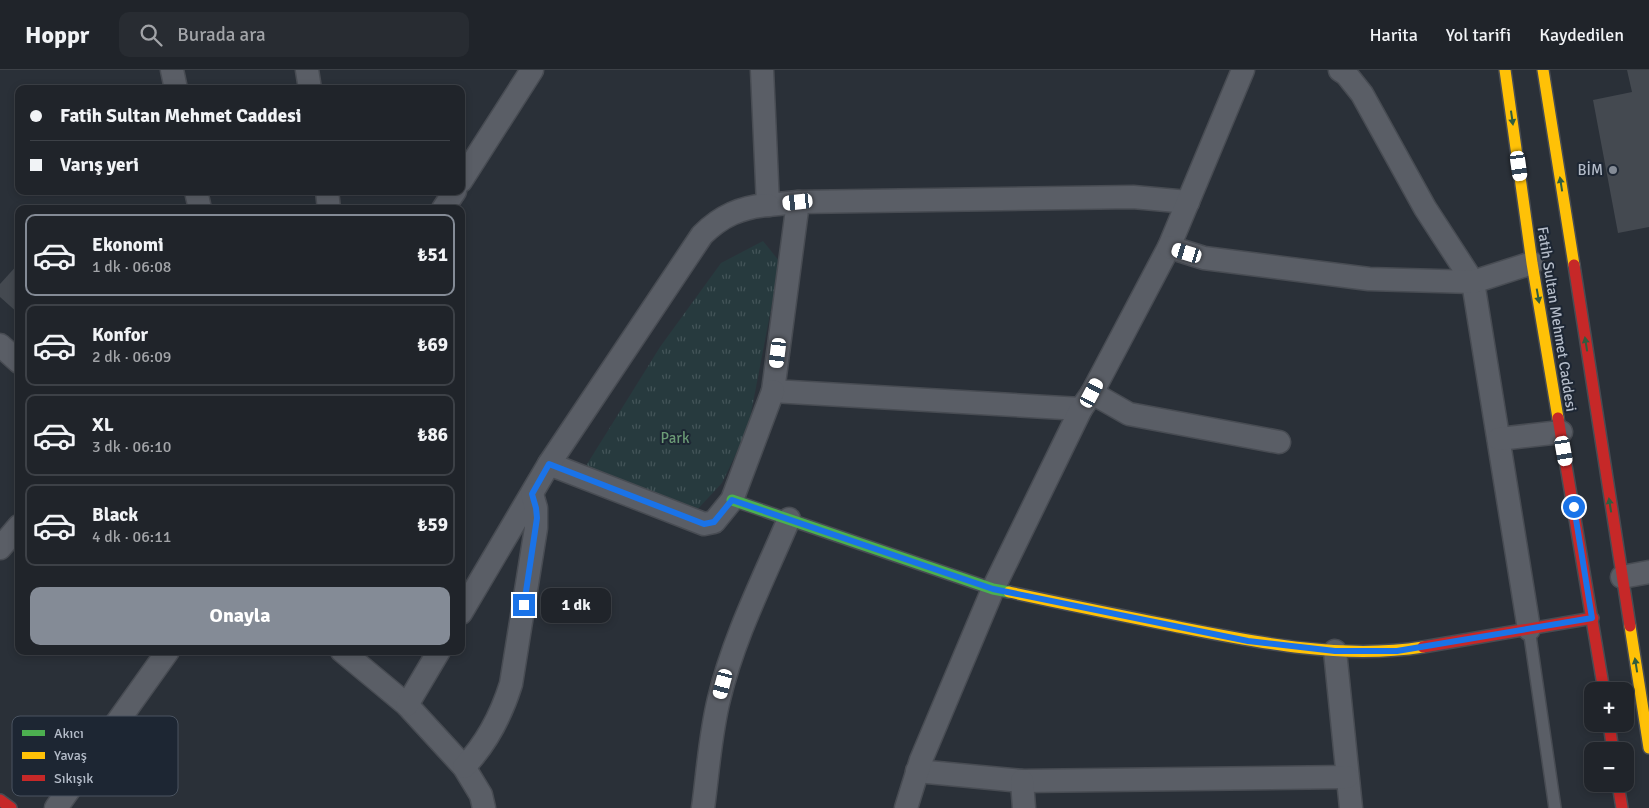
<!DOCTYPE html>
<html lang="tr">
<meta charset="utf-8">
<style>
body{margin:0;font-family:Signika,sans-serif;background:#282c32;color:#f1f3f6;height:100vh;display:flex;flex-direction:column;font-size:19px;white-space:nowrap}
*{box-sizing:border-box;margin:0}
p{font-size:16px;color:#a2a4a8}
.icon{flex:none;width:28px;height:28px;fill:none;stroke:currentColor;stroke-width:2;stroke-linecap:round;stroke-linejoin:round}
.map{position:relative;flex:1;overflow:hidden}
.details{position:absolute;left:15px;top:135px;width:450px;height:450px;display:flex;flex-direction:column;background:#20242a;border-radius:10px;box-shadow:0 2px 8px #0003,0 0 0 1px #3d4147}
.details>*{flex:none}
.guide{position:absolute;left:15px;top:15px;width:450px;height:110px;border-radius:10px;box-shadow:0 2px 8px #0003,0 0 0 1px #3d4147;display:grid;align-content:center;height:110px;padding:0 15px;background:#20242a}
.buttons{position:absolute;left:1584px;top:612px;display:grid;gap:10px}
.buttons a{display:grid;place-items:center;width:50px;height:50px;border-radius:10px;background:#20242a;box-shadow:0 2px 8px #0003,0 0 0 1px #3d4147;font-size:25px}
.end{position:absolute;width:22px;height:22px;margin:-11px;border:6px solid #1a73e8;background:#fff;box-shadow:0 0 0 2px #fff}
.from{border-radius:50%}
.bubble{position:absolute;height:35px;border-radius:10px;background:#20242a;box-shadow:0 2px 8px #0003,0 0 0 1px #3d4147;font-size:16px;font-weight:700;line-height:35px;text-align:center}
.car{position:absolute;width:15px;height:30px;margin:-15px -8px;border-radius:6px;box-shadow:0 0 4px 1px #0007;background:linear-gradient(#fff 24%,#345 0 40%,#fff 0 76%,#345 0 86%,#fff 0)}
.guide b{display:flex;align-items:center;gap:18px;height:48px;font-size:19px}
.guide b+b{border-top:1px solid #3d4147}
.guide i{width:12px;height:12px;background:#f1f3f6}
ul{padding:9px 0 0;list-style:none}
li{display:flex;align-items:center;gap:15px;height:82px;margin:0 10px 8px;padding:0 5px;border:2px solid #3d4147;border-radius:10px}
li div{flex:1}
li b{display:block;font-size:19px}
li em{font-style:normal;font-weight:700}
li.selected{border-color:#848b96}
li>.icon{width:45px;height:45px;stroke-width:1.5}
.button{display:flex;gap:10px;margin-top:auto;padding:10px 15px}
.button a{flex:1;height:58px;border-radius:10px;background:#848b96;color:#fff;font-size:20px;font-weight:700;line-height:58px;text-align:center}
header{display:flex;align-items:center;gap:30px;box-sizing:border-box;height:70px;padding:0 25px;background:#20242a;border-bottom:1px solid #3d4147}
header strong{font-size:24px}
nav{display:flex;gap:28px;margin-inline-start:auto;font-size:18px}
.search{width:350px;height:45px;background:#282c32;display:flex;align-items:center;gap:12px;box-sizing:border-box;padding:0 18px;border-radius:10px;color:#a2a4a8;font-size:19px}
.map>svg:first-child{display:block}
.park{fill:url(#park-tufts)}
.building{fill:#444950}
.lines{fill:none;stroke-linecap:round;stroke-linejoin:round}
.lane-casing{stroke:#484c53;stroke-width:14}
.street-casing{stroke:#484c53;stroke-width:25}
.fast-casing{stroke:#484c53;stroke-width:14}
.slow-casing{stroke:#484c53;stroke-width:14}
.jam-casing{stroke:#484c53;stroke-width:14}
.lane{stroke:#5a5e66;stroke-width:11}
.street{stroke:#5a5e66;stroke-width:22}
.fast{stroke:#4caf50;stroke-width:11}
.slow{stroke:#ffc107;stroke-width:11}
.jam{stroke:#c62828;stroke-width:11}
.oneway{fill:#305d3f}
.route{stroke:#1a73e8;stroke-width:6}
.poi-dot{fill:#848b96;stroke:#1d2633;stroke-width:2}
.labels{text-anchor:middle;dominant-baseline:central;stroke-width:4;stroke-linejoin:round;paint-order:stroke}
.poi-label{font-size:15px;fill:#b4bcc9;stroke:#1d2633;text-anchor:end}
.street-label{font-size:15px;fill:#b4bcc9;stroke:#1d2633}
.park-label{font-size:15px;fill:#6b9a76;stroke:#1d2633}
.key{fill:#1d2633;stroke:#4a5360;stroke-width:1}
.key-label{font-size:14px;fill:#b4bcc9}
</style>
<header>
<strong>Hoppr</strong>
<div class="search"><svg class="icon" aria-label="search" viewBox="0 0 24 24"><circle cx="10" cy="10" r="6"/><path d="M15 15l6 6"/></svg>Burada ara</div>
<nav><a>Harita</a><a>Yol tarifi</a><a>Kaydedilen</a></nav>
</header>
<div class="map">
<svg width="1649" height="738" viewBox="0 0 1649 738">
<defs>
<pattern id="park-tufts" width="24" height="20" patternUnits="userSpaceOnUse" patternTransform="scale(1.25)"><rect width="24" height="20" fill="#273a3e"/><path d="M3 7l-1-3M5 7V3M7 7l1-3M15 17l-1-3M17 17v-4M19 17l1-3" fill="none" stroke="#445559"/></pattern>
</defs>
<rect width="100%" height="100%" fill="#2a3038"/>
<path class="park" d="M 763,171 L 780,192 L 748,359 L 722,413 L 695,442 L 584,399 L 660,277 L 721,193 Z"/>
<g class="building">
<path d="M 1627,0 L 1649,0 L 1649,157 L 1618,163 L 1593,30 L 1632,22 Z"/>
<path d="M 19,193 L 19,244 L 0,227 L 0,214 Z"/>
</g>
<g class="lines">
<defs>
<path id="lane" d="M 1529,559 L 1555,738"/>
<g id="street">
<path d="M 172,0 L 176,19"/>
<path d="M 307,0 L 310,19"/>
<path d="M 762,0 L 768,135 L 798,132 L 1133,127 L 1188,132"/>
<path d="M 1340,0 L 1346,4 L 1362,24 L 1425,138 L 1473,212 L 1529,559"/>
<path d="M 461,111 L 532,0"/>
<path d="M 196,121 L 200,139"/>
<path d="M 327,121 L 329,139"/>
<path d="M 798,132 L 773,321 L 1081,339 L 1092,323 L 1169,177 L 1243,0"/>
<path d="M 443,139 L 455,121"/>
<path d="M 1169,177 L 1204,188 L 1369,209 L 1473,212 L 1532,193"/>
<path d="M 0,275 L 19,292"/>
<path d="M 1092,323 L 1129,344 L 1279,372"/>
<path d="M 1499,369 L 1561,362"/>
<path d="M 549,394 L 704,454 L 714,452 L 732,430 L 773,321"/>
<path d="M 0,478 L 19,456"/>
<path d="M 1622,507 L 1649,502"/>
<path d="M 461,543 L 549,394 L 702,165 C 721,146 741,137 768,135"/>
<path d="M 342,581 L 407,635 L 464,697 L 481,725 L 484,738"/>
<path d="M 1335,581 L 1351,738"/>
<path d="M 407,635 L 439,581"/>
<path d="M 464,697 C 487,673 501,646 511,614 L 536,458 L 536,438 L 532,424"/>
<path d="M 917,701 L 1022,711 L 1347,707"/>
<path d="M 1022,711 L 1024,738"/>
<path d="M 56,738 L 168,581"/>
<path d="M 703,738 C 708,702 710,665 719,629 C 734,566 764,508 789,449"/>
<path d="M 906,738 L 921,690 L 993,519 L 1081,339"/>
</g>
<path id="fast" d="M 732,430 L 993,519 L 1009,522"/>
<g id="slow">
<path d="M 1505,0 L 1532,193 L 1558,348"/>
<path d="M 1543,0 L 1574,195"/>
<path d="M 1009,522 C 1064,534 1119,545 1174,556 C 1255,572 1341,590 1423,577"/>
<path d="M 1630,556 L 1649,678"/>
</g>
<g id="jam">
<path d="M 1574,195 L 1630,556"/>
<path d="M 1558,348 L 1604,621"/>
<path d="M 1423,577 L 1593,548"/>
<path d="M 1609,654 L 1613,681"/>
<path d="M 1618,714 L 1622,738"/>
<path d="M 0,730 L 11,738"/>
</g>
</defs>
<use href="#lane" class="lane-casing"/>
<use href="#street" class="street-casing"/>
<use href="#fast" class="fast-casing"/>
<use href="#slow" class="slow-casing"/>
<use href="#jam" class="jam-casing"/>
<use href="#lane" class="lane"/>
<use href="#street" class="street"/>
<use href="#fast" class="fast"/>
<use href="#slow" class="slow"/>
<use href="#jam" class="jam"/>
</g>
<defs><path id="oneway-solid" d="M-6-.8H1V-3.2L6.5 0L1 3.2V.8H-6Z" transform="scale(1.25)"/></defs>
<g class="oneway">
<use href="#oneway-solid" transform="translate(1512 48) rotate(82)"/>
<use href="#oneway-solid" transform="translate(1561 114) rotate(-99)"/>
<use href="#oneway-solid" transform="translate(1538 226) rotate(80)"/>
<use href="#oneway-solid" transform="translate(1586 274) rotate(-99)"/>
<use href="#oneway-solid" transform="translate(1610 435) rotate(-99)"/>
<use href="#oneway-solid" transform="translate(1636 595) rotate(-99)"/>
</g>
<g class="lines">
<path class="route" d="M 524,535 L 537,448 L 536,438 L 532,424 L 549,394 L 704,454 L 714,452 L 732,430 L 993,519 L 1248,571 L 1335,581 L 1397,581 L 1592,548 L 1574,437"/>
</g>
<circle class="poi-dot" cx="1613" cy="100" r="5"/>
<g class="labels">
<g class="poi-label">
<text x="1603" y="100">BİM</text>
</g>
<g class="street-label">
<text transform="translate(1557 249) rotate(81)">Fatih Sultan Mehmet Caddesi</text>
</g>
<g class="park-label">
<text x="675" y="368">Park</text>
</g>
</g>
<rect x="12" y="646" width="166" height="80" rx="8" class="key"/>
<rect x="22" y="660" width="23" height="6" fill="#4caf50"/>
<rect x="22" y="682" width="23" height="7" fill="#ffc107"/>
<rect x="22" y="705" width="23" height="6" fill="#c62828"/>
<g class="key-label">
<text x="54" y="668">Akıcı</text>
<text x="54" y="690">Yavaş</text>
<text x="54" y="713">Sıkışık</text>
</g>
</svg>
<div class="buttons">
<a>+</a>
<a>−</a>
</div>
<i class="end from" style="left:1574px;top:437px"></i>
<i class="end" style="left:524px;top:535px"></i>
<div class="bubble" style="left:541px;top:518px;width:70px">1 dk</div>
<i class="car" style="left:1519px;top:96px;rotate:172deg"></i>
<i class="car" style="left:798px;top:132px;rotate:264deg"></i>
<i class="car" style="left:1187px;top:183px;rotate:287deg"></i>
<i class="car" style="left:778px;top:283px;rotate:187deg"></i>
<i class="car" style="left:1092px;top:323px;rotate:28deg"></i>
<i class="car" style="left:1564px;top:381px;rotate:170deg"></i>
<i class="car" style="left:723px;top:614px;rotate:195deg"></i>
<div class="guide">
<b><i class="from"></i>Fatih Sultan Mehmet Caddesi</b>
<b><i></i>Varış yeri</b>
</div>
<section class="details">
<ul>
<li class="selected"><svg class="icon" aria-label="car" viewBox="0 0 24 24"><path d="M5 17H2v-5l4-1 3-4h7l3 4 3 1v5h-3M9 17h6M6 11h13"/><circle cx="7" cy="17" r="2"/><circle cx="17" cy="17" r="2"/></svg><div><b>Ekonomi</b><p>1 dk · 06:08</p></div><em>₺51</em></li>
<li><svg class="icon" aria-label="car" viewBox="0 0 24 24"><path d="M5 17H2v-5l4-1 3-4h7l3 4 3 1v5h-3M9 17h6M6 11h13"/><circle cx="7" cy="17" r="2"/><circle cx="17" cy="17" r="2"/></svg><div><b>Konfor</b><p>2 dk · 06:09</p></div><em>₺69</em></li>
<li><svg class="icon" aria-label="car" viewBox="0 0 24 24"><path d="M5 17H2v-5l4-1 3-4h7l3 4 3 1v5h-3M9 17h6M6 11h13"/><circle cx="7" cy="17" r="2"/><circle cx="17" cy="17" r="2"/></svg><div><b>XL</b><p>3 dk · 06:10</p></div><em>₺86</em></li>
<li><svg class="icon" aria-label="car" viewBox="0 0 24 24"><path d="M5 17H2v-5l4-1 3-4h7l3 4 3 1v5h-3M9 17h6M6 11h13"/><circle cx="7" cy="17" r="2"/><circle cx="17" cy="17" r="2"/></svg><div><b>Black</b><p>4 dk · 06:11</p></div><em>₺59</em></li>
</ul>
<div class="button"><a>Onayla</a></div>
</section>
</div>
